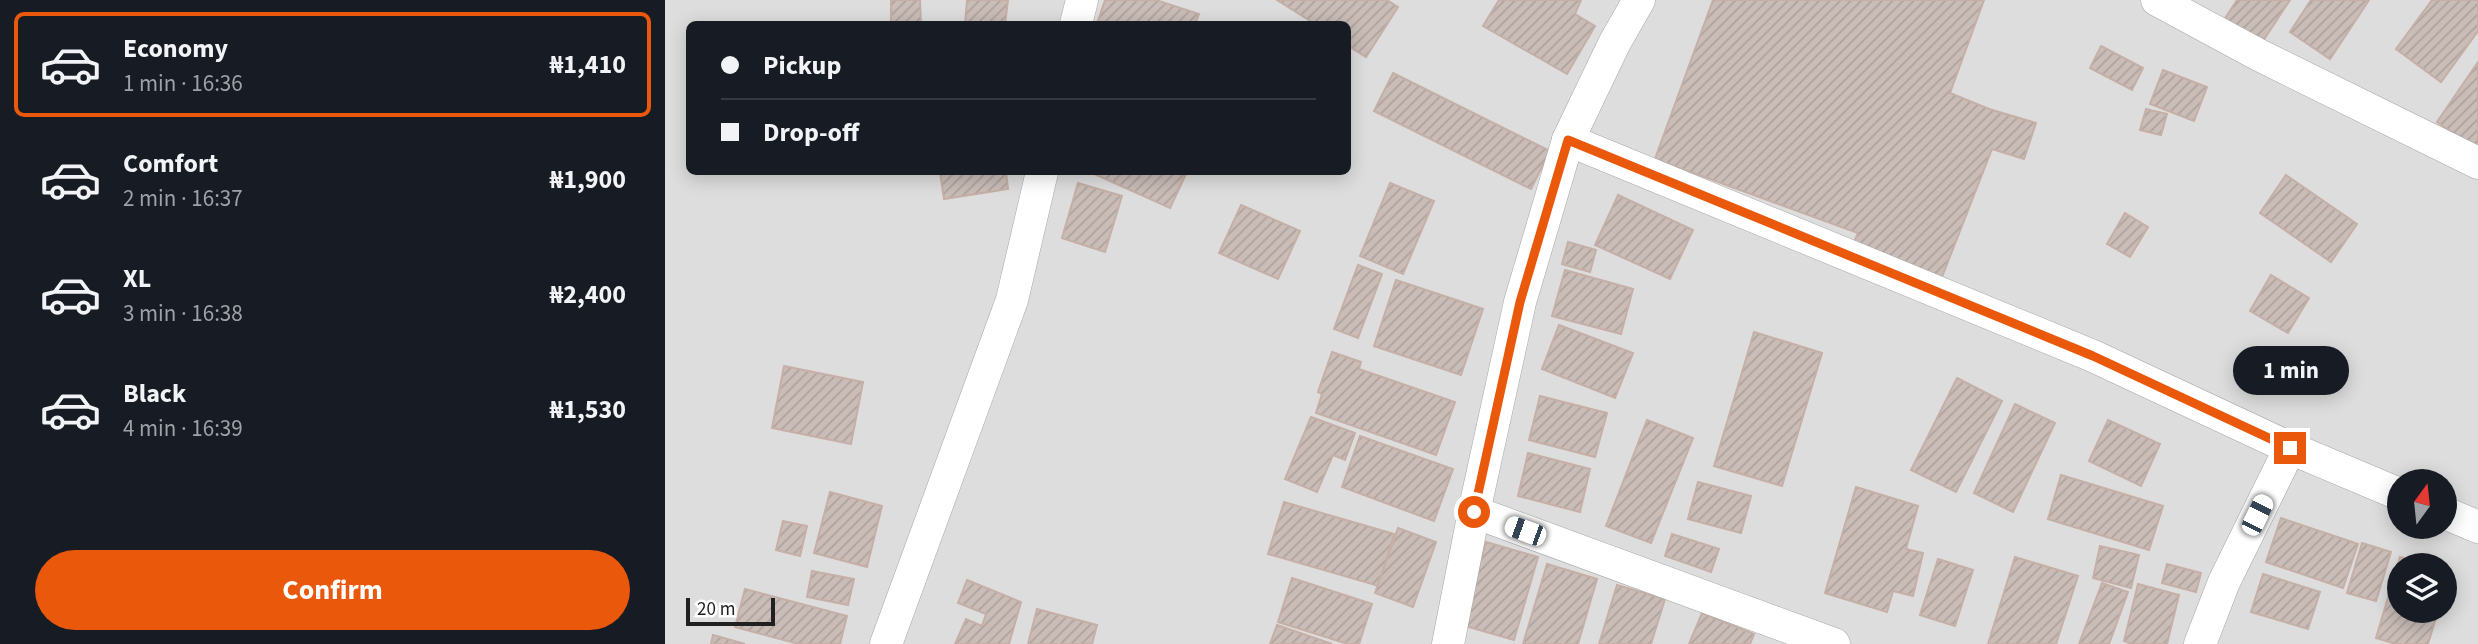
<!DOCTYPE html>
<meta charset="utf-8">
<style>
body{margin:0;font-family:"Source Sans 3",sans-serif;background:#242831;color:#f1f3f6;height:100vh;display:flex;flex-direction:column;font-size:26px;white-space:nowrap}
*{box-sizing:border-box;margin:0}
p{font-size:23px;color:#9ea1a6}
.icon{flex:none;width:38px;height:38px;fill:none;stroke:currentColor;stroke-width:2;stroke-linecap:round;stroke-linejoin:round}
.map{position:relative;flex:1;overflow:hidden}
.drawer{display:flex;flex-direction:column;background:#171b24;width:665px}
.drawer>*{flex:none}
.hud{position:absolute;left:21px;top:21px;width:665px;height:154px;border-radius:10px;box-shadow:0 4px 18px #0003;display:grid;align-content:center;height:154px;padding:0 35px;background:#171b24}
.needle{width:46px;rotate:15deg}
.fabs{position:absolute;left:1722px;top:469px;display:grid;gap:14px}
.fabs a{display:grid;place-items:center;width:70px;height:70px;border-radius:50%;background:#171b24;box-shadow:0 4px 18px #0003;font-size:35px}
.scale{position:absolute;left:21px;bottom:18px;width:89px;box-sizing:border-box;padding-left:7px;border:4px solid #202020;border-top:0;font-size:19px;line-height:24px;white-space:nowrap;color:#202020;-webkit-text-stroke:5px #fff;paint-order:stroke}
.end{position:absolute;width:32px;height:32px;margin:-16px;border:9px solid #ea580c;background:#fff;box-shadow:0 0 0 4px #fff}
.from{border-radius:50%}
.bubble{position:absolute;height:49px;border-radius:24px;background:#171b24;box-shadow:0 4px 18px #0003;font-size:23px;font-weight:700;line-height:49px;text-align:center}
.car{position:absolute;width:21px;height:42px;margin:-21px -10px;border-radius:9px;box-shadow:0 0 5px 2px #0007;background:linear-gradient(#fff 24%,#345 0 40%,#fff 0 76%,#345 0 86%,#fff 0)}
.hud b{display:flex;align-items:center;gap:24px;height:66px;font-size:26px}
.hud b+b{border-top:2px solid #363941}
.hud i{width:18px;height:18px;background:#f1f3f6}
ul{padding:12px 0 0;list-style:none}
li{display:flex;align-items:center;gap:21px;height:105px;margin:0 14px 10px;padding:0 21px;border:4px solid transparent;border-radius:10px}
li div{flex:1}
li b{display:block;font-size:26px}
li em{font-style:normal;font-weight:700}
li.current{border-color:#ea580c}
li>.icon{width:63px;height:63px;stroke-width:1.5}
.cta{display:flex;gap:14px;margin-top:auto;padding:14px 35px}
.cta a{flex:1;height:80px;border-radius:42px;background:#ea580c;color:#fff;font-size:28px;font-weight:700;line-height:80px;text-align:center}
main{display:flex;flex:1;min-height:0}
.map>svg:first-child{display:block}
.residential{fill:#dedddd;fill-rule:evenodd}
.building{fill:url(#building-hatch);stroke:#c5afa6;stroke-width:2}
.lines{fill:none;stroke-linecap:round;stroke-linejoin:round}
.minor-casing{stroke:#a7a7a7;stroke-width:33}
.minor{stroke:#fff;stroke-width:32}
.route{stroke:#ea580c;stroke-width:9}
</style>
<main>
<section class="drawer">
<ul>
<li class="current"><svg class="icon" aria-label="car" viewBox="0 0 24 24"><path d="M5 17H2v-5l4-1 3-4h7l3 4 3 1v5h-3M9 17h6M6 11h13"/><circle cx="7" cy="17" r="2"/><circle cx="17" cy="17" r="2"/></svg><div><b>Economy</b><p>1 min · 16:36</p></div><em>₦1,410</em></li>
<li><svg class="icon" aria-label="car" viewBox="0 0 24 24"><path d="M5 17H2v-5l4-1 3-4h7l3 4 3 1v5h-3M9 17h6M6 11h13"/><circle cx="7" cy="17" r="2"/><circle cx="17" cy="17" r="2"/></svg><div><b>Comfort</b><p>2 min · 16:37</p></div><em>₦1,900</em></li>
<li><svg class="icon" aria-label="car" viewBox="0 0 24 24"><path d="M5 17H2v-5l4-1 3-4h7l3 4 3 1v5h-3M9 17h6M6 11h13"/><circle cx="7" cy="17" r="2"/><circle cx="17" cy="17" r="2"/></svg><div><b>XL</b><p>3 min · 16:38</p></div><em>₦2,400</em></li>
<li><svg class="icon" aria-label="car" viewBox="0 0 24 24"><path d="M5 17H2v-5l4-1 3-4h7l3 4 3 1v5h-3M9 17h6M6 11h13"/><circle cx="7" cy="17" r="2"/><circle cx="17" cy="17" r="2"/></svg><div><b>Black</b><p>4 min · 16:39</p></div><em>₦1,530</em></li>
</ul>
<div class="cta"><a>Confirm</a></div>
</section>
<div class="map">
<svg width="1813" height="644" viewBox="0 0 1813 644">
<defs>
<pattern id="building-hatch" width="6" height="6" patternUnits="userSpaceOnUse" patternTransform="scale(1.75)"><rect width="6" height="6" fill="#cabdb8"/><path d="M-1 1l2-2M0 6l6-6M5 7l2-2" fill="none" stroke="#ada29e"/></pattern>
</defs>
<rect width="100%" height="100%" fill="#f1ece5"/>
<path class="residential" d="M 0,0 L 1813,0 L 1813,644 L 0,644 ZM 24,24 L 682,24 L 682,172 L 24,172 ZM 1734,481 L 1780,481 L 1780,527 L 1734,527 ZM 1734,565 L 1780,565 L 1780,611 L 1734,611 Z"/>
<g class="building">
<path d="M 226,0 L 255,0 L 256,24 L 226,24 Z"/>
<path d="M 302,0 L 343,0 L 340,24 L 300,24 Z"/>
<path d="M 440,0 L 491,0 L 534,14 L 530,24 L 432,24 Z"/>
<path d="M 612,0 L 722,0 L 733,7 L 701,57 L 682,45 L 682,24 L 650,24 Z"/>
<path d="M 834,0 L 916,0 L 910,14 L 930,26 L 902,74 L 818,26 Z"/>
<path d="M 1048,0 L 1319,0 L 1285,93 L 1324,109 L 1371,123 L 1359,159 L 1327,149 L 1277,277 L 1189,242 L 1193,233 L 990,159 Z"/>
<path d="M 1572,0 L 1625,0 L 1596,44 L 1559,20 Z"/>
<path d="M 1646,0 L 1704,0 L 1665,59 L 1625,32 Z"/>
<path d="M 1767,0 L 1813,0 L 1813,31 L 1776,82 L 1731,49 Z"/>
<path d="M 1436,46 L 1478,68 L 1467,90 L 1425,68 Z"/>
<path d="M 1813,62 L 1813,150 L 1772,122 Z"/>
<path d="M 1498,70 L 1542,87 L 1529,121 L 1485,104 Z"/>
<path d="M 728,73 L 885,151 L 866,189 L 709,111 Z"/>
<path d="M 1481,109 L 1502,114 L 1496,135 L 1475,130 Z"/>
<path d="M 275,172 L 341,172 L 343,189 L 279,199 Z"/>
<path d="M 425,172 L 522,172 L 505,208 Z"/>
<path d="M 1621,175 L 1692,224 L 1666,262 L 1595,213 Z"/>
<path d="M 413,183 L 457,196 L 440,252 L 397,238 Z"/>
<path d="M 725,183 L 769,201 L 738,274 L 695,256 Z"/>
<path d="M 953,195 L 1028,230 L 1005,279 L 930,245 Z"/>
<path d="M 576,205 L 635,231 L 613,279 L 554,253 Z"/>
<path d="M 1460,213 L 1483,227 L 1465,257 L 1442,244 Z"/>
<path d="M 903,242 L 931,250 L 925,272 L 897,264 Z"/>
<path d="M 693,265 L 717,274 L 693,338 L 669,329 Z"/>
<path d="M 900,270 L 968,289 L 956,334 L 887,316 Z"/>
<path d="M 1606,275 L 1644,298 L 1623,333 L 1585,311 Z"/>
<path d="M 731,280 L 818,309 L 796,375 L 709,346 Z"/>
<path d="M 894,325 L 968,353 L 950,398 L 877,369 Z"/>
<path d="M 1089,332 L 1157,353 L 1117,486 L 1049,466 Z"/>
<path d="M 667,352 L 696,362 L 694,369 L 790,402 L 771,455 L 651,413 L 657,394 L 653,392 Z"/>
<path d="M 119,366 L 198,382 L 186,444 L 107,428 Z"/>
<path d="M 1292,378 L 1337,401 L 1291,492 L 1246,470 Z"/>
<path d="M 875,396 L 942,413 L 930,457 L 864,440 Z"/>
<path d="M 1350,404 L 1390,423 L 1348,512 L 1309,493 Z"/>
<path d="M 646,417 L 690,433 L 680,460 L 668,455 L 652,492 L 620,479 Z"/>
<path d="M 982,420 L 1028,438 L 986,543 L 941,526 Z"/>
<path d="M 1443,420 L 1495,444 L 1476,486 L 1424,461 Z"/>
<path d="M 695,436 L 788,469 L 769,521 L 677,487 Z"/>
<path d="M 863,453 L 925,469 L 915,512 L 853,496 Z"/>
<path d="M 1396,475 L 1498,506 L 1484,550 L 1383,519 Z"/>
<path d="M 1033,482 L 1086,496 L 1076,533 L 1023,519 Z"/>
<path d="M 1191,487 L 1253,506 L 1241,549 L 1258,553 L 1248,596 L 1228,591 L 1222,612 L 1160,593 Z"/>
<path d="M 165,492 L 217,506 L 202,567 L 149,553 Z"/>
<path d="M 619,502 L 729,534 L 714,586 L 603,554 Z"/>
<path d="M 1616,518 L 1693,544 L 1678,588 L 1601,562 Z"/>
<path d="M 118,521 L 142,526 L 135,556 L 111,550 Z"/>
<path d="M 733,528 L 771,542 L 748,607 L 710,593 Z"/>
<path d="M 1007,534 L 1054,549 L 1046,572 L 1000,556 Z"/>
<path d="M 821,542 L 873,557 L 849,640 L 797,625 Z"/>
<path d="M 1697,543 L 1726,552 L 1711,601 L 1682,593 Z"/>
<path d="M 1435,546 L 1474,555 L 1466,588 L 1428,578 Z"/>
<path d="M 1350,557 L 1413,576 L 1391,644 L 1323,644 Z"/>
<path d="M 1735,557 L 1764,565 L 1734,565 L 1734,611 L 1773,611 L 1763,644 L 1731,644 L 1711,638 Z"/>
<path d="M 1273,559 L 1308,570 L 1290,626 L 1255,615 Z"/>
<path d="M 882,564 L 932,579 L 913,644 L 858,644 Z"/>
<path d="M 1502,564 L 1536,573 L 1531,592 L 1497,583 Z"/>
<path d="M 1780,570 L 1785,572 L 1780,589 Z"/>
<path d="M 147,571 L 189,579 L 183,605 L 142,597 Z"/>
<path d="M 1598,574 L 1655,592 L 1643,629 L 1586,612 Z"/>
<path d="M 627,578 L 707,604 L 694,644 L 683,644 L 613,622 Z"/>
<path d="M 302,580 L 356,602 L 344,644 L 290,644 L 301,619 L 317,626 L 321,614 L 293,603 Z"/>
<path d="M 1437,583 L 1463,592 L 1444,644 L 1414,644 Z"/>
<path d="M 1473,584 L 1514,595 L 1502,644 L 1467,644 L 1459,641 Z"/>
<path d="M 952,585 L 1000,599 L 986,644 L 934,644 Z"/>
<path d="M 80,589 L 182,616 L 175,644 L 134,644 L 70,627 Z"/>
<path d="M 372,609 L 432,625 L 427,644 L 363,644 Z"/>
<path d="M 1037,613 L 1089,634 L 1085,644 L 1024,644 Z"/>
<path d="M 612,625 L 667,644 L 605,644 Z"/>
<path d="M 48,635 L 80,644 L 46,644 Z"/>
</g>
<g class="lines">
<defs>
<g id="minor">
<path d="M 1492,0 L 1594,55 L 1813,163"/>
<path d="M 411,24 L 417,0"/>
<path d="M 903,140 L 1428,356 L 1625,448 L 1734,494"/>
<path d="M 809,512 L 1169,644"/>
<path d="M 1780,513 L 1813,527"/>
<path d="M 221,644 L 347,300 L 377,172"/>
<path d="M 783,644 L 809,512 L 855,302 L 903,140 L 950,42 L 974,0"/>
<path d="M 1535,644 L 1559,582 L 1625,448"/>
</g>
</defs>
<use href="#minor" class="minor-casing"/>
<use href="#minor" class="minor"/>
</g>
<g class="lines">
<path class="route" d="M 809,512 L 855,302 L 903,140 L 1428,356 L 1625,448"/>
</g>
</svg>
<div class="fabs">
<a><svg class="needle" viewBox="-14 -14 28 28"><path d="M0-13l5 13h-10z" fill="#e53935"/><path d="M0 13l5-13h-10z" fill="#9ea1a6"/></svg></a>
<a><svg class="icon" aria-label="layers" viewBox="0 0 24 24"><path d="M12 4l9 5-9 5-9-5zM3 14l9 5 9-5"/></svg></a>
</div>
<div class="scale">20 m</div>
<i class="end from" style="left:809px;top:512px"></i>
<i class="end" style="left:1625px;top:448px"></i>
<div class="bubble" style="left:1568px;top:346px;width:116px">1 min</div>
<i class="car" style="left:1592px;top:515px;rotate:26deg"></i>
<i class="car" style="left:860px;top:531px;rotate:290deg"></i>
<div class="hud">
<b><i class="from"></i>Pickup</b>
<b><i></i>Drop-off</b>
</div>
</div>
</main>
